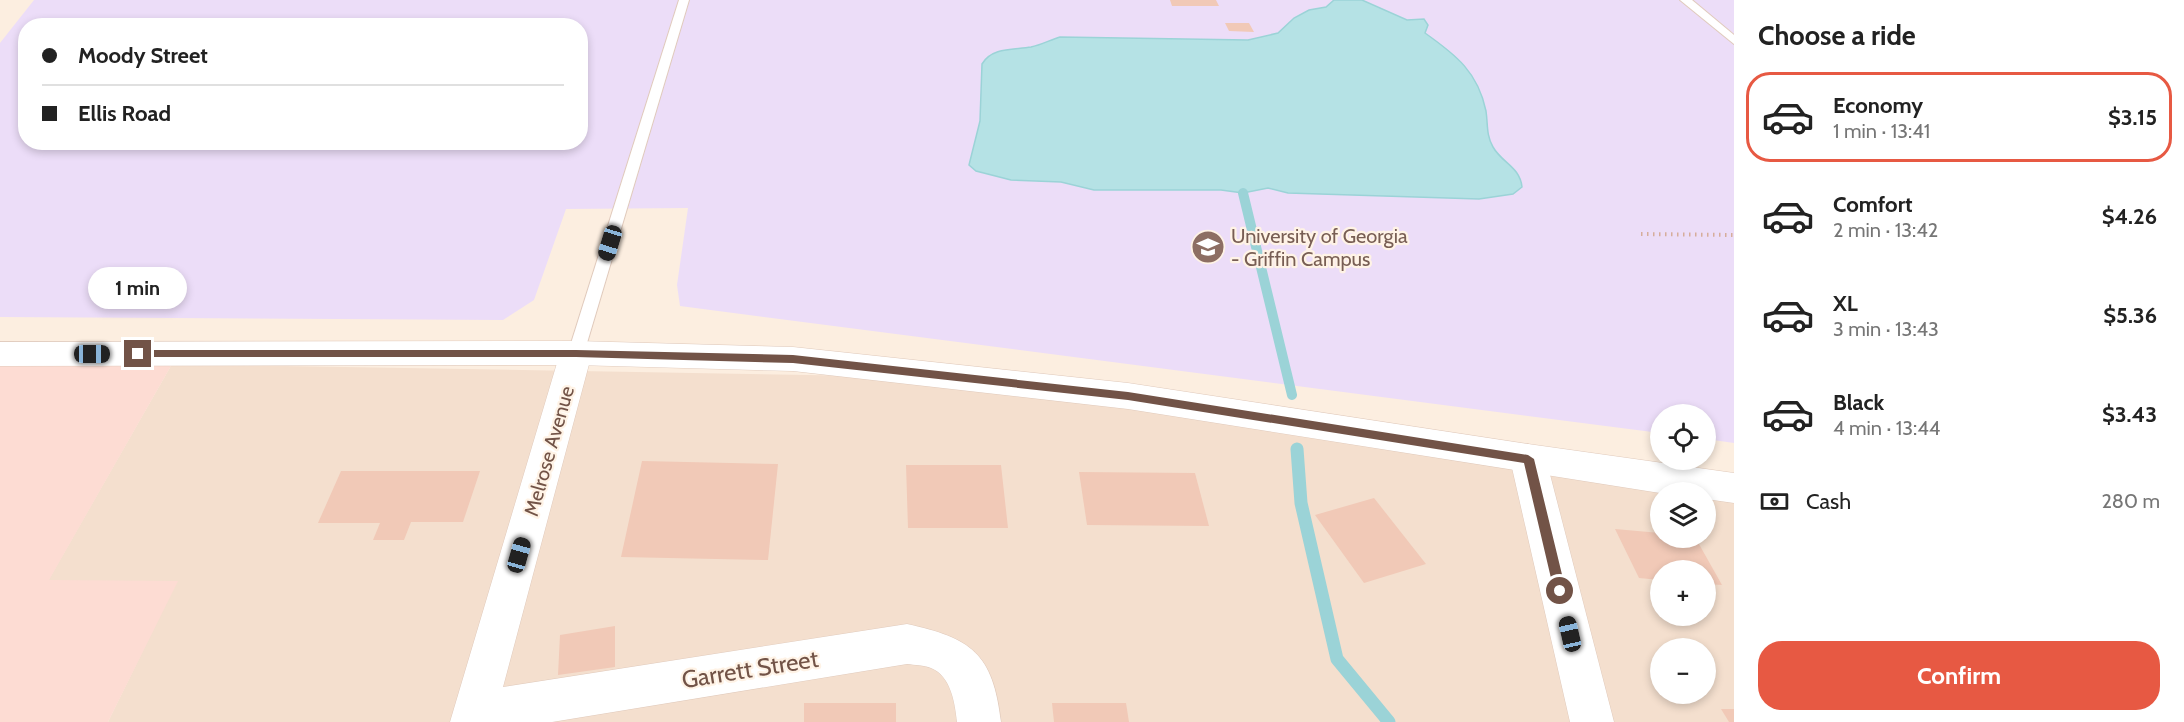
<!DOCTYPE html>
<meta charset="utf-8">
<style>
body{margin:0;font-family:Cabin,sans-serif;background:#f2f2f2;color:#222;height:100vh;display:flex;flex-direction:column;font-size:22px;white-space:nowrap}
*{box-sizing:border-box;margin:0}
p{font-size:20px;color:#767676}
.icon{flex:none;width:33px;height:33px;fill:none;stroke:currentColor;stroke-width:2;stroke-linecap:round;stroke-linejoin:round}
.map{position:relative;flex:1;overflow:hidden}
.sheet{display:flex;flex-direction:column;background:#fff;width:450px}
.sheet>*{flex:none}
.banner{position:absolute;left:18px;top:18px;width:570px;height:132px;border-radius:24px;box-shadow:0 3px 9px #0003;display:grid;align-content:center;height:132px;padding:0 24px;background:#fff}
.controls{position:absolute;left:1650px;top:404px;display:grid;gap:12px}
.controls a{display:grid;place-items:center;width:66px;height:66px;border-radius:50%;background:#fff;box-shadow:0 3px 9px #0003;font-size:30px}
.end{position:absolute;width:27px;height:27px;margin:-14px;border:8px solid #725347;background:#fff;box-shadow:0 0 0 3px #fff}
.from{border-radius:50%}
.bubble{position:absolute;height:42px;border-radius:21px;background:#fff;box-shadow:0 3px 9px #0003;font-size:20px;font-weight:800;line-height:42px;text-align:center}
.car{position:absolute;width:18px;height:36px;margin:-18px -9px;border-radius:8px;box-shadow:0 0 4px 2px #0007;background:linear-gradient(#222 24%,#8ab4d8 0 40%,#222 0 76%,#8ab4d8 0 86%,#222 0)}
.banner b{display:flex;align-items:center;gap:21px;height:57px;font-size:22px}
.banner b+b{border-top:2px solid #e0e0e0}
.banner i{width:15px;height:15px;background:#222}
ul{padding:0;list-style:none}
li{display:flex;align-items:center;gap:18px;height:90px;margin:0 12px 9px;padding:0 12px;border:3px solid transparent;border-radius:24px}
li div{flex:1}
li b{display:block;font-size:22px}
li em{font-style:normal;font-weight:800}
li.active{border-color:#e75943}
li>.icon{width:54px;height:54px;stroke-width:1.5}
h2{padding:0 24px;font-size:27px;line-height:72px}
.pay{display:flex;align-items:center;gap:15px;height:66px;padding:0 24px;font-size:22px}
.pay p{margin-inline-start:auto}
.cta{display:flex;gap:12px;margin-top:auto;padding:12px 24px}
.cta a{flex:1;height:69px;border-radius:24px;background:#e75943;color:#fff;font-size:24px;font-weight:800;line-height:69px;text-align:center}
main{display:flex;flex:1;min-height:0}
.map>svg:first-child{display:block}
.residential{fill:#f4dfce;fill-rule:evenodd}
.commercial{fill:#fddcd3}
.education{fill:#ecddf8;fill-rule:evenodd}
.water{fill:#b5e2e5;stroke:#9bd3d7;stroke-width:1.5}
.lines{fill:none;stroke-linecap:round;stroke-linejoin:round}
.stream-far1{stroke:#9bd3d7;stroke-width:10}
.stream{stroke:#9bd3d7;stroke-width:13}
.building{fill:#f1c9b7}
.service-casing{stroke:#e0cabc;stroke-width:2}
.minor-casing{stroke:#e0cabc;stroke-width:1}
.tertiary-casing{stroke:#e0cabc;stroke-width:1}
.path{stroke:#d6ad9b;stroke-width:4;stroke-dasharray:1.5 4.5;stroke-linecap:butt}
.service{fill:#fff;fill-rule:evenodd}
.minor{fill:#fff;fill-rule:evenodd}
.tertiary{fill:#fff;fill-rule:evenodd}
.route{fill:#725347}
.labels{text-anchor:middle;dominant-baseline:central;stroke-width:4.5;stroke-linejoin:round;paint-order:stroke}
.education-label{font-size:20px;fill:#785e54;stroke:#fff3e6;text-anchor:start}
.street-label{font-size:20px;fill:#725347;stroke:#fff3e6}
.near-street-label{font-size:24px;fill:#725347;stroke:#fff3e6}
</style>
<main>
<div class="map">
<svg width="1734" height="722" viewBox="0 0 1734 722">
<rect width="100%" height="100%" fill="#fceee0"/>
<path class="residential" d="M 172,364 L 1098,380 L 1734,491 L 1734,722 L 108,722 L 177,581 L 48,581 ZM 1660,492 L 1706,492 L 1706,537 L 1660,537 ZM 1660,570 L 1706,570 L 1706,615 L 1660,615 ZM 1660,648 L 1706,648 L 1706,693 L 1660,693 Z"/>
<path class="commercial" d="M 0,361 L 172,364 L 49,580 L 178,581 L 108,722 L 0,722 Z"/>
<path class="education" d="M 34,0 L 1734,0 L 1734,443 L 1706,439 L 1706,414 L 1660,414 L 1660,433 L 680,306 L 677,285 L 688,208 L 566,209 L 534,300 L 503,320 L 0,317 L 0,43 ZM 26,26 L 580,26 L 580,142 L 26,142 Z"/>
<path class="water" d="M 1334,0 L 1362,0 L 1407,20 L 1424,19 L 1428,25 L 1425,33 C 1456,55 1478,72 1486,111 C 1488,124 1486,135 1493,147 C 1502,163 1520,167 1522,187 L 1513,194 L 1479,199 L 1288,193 L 1268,188 L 1243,193 L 1221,190 L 1094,190 L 1061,182 L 1011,180 L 976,171 L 969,165 L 980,121 L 982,64 C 992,47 1014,50 1031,47 C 1041,45 1050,40 1060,37 L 1248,40 L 1278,33 L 1294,18 L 1309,10 L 1326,7 Z"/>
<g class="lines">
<path class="stream-far1" d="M 1243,193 L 1292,395"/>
<path class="stream" d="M 1297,449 L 1301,503 L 1337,659 L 1389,722"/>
</g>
<g class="building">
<path d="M 1170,0 L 1216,0 L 1219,6 L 1172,6 Z"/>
<path d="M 1225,23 L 1249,23 L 1254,32 L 1229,31 Z"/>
<path d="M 642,461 L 778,464 L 768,560 L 621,557 Z"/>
<path d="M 906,465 L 1001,465 L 1008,528 L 908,528 Z"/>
<path d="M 341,471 L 480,471 L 463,522 L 411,522 L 404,540 L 373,540 L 380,523 L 318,523 Z"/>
<path d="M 1079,472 L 1195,473 L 1209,526 L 1087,525 Z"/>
<path d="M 1374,498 L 1426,564 L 1364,583 L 1315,515 Z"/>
<path d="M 1615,529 L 1660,533 L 1660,537 L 1695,537 L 1722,585 L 1706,584 L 1706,570 L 1660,570 L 1660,580 L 1639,578 Z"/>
<path d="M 615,626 L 615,667 L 558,675 L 560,635 Z"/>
<rect x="804" y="703" width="92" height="19"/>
<path d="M 1052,703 L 1126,703 L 1129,722 L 1054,722 Z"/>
<path d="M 1721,709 L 1734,709 L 1734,722 L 1729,722 Z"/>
</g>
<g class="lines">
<defs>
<g id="service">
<path d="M 679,0 L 689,0 L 584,353 L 576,359 L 568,353 Z"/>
<path d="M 1680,0 L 1692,0 L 1734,35 L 1734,44 Z"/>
</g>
<g id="minor">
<path d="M 576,341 L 588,344 L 592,353 L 503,687 L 907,624 C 971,638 993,653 1001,722 L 957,722 C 955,703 951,676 931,668 C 924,665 915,665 907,664 L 552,722 L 450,722 L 560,353 L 564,344 Z"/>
<path d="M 1528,444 L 1541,449 L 1546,459 L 1614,722 L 1570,722 L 1510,459 L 1515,449 Z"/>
</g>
<path id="tertiary" d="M 576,341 L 793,347 L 1128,383 L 1528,444 L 1734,473 L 1734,503 L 1706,499 L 1706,492 L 1660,493 L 1128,409 L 793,371 L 576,365 L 0,366 L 0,342 Z"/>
</defs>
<use href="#service" class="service-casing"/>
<use href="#minor" class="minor-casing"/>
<use href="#tertiary" class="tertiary-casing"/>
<path class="path" d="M 1641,234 L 1734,235"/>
<use href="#service" class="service"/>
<use href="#minor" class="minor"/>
<use href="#tertiary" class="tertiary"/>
</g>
<path class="route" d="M 576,350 L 793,355 L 1128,392 L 1528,455 L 1534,459 L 1566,591 L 1560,596 L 1554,591 L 1524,463 L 1128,400 L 793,363 L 576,357 L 138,357 L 133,354 L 138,350 Z"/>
<defs>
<symbol id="university-disc" viewBox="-11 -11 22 22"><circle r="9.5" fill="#8d6e63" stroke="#fff3e6"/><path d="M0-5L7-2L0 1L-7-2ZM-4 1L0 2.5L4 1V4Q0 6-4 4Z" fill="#fff"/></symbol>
</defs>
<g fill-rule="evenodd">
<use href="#university-disc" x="1189" y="228" width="38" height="38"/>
</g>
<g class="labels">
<g class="education-label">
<text x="1231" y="236">University of Georgia<tspan x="1231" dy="23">- Griffin Campus</tspan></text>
</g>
<g class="street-label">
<text transform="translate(549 451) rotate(-74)">Melrose Avenue</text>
</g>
<g class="near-street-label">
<text transform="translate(750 669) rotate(-9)">Garrett Street</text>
</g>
</g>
</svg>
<div class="controls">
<a><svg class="icon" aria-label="locate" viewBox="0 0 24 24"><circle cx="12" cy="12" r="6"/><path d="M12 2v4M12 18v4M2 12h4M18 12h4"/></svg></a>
<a><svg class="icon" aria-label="layers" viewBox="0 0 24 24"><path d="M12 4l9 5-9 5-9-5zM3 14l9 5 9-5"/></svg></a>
<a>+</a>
<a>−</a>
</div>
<i class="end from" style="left:1560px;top:591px"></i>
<i class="end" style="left:138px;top:354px"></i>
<div class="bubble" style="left:88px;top:267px;width:99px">1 min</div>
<i class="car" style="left:610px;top:243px;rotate:197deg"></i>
<i class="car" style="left:92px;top:354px;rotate:90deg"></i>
<i class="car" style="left:519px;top:555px;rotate:16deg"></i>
<i class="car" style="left:1570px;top:634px;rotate:347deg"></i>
<div class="banner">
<b><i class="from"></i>Moody Street</b>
<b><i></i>Ellis Road</b>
</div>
</div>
<section class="sheet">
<h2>Choose a ride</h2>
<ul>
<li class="active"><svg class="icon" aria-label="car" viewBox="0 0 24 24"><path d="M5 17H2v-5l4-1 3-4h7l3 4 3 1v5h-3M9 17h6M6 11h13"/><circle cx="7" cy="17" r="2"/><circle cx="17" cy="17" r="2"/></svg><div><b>Economy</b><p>1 min · 13:41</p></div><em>$3.15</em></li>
<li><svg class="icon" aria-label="car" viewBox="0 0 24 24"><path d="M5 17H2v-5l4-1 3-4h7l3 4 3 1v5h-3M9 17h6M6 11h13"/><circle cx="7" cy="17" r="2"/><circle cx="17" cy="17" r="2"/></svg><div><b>Comfort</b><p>2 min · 13:42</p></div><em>$4.26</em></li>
<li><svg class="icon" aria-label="car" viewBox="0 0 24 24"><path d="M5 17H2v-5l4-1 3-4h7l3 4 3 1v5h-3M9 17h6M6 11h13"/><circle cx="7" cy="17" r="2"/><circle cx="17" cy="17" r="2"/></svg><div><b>XL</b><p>3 min · 13:43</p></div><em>$5.36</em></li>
<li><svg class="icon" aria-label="car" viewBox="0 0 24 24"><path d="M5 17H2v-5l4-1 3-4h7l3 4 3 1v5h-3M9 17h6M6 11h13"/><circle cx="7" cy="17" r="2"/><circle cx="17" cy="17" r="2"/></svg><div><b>Black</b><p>4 min · 13:44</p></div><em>$3.43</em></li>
</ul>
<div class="pay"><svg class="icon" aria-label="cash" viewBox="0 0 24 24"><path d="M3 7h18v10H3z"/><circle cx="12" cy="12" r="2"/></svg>Cash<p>280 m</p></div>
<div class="cta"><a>Confirm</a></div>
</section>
</main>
